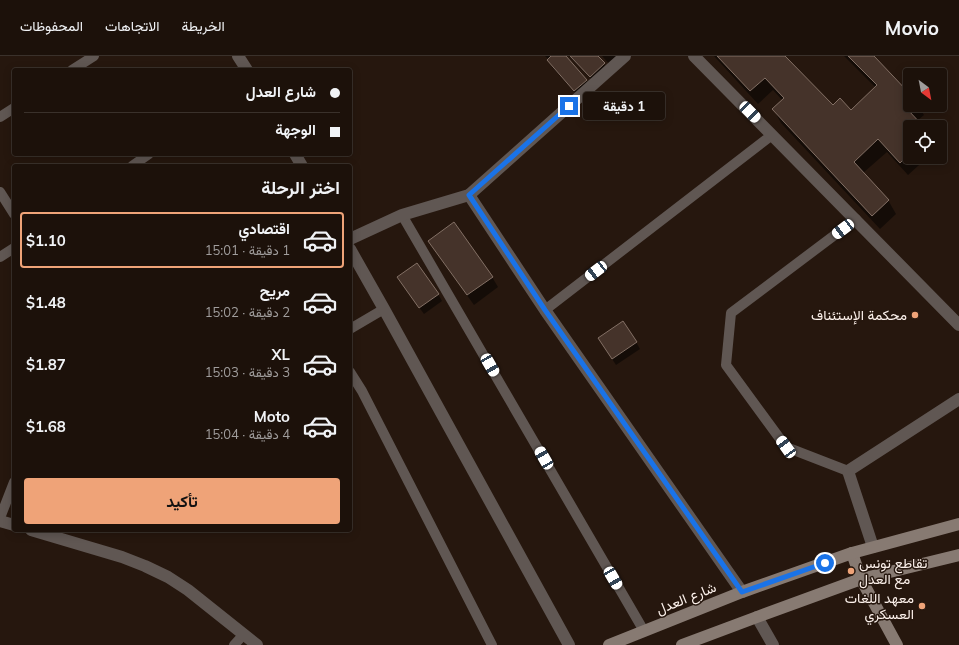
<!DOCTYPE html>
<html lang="ar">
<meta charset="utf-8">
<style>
body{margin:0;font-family:Mulish,Vazirmatn,sans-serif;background:#291f18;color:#f1f3f6;direction:rtl;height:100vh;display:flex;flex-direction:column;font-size:15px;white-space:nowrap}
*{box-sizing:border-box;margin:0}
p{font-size:13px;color:#a09d9c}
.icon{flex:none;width:22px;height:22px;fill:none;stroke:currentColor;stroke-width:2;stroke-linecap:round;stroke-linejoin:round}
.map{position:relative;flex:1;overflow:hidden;direction:ltr}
.details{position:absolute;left:12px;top:108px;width:340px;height:368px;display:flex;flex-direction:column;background:#1c110a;border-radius:4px;box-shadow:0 2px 10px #0003,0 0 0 1px #3a312b;direction:rtl}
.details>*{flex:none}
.banner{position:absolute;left:12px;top:12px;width:340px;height:88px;border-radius:4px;box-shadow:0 2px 10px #0003,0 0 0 1px #3a312b;direction:rtl;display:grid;align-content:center;height:88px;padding:0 12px;background:#1c110a}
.needle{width:26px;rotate:148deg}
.controls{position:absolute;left:903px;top:12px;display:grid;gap:8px}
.controls a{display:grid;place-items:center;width:44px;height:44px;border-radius:4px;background:#1c110a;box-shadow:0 2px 10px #0003,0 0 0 1px #3a312b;font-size:20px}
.end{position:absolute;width:18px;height:18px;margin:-9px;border:5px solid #1a73e8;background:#fff;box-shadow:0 0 0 2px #fff}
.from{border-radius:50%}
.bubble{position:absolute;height:28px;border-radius:4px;background:#1c110a;box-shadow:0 2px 10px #0003,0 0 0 1px #3a312b;font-size:13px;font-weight:700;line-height:28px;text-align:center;direction:rtl}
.car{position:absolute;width:12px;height:24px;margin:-12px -6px;border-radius:5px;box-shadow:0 0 3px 1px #0007;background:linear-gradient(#fff 24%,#345 0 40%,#fff 0 76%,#345 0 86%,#fff 0)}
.banner b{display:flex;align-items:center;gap:14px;height:38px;font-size:15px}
.banner b+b{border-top:1px solid #3a312b}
.banner i{width:10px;height:10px;background:#f1f3f6}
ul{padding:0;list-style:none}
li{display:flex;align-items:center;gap:12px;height:56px;margin:0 8px 6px;padding:0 4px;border:2px solid transparent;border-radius:4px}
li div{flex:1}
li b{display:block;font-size:15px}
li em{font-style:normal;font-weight:700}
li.current{border-color:#efa378}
li>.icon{width:36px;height:36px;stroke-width:1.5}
h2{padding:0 12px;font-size:18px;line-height:48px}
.cta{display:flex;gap:8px;margin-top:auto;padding:8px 12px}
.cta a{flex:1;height:46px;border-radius:4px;background:#efa378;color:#111;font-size:16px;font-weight:700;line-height:46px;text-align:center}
header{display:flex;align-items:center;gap:24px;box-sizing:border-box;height:56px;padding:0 20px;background:#1c110a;border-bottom:1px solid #3a312b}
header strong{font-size:19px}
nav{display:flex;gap:22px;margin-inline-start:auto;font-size:14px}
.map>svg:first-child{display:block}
.shadow{fill:#0007}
.building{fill:#45332a;stroke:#837065}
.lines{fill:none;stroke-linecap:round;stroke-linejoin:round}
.lane{stroke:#605753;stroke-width:10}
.street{stroke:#605753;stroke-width:12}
.secondary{stroke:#877a72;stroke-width:12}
.route{stroke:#1a73e8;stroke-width:5}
.poi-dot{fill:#efa378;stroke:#26170e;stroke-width:1.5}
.labels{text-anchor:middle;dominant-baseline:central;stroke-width:3;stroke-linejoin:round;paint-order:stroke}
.poi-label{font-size:14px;fill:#fcf1eb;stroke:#26170e;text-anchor:end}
.street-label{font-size:14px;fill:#fcf1eb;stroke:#26170e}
</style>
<header>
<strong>Movio</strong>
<nav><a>الخريطة</a><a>الاتجاهات</a><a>المحفوظات</a></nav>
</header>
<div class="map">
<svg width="959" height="589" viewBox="0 0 959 589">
<rect width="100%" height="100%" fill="#26170e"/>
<g class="shadow">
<path d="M 545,0 L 565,0 L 586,24 L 590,31 L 579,41 L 552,11 L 549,4 Z"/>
<path d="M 569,0 L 596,0 L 604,8 L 608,15 L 595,27 Z"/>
<path d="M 602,0 L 621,0 L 612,11 Z"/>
<path d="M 714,0 L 783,0 L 833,51 L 851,56 L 876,32 L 844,0 L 873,0 L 910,40 L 910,49 L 918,49 L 924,59 L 917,65 L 923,71 L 910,71 L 910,101 L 928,101 L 908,119 L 887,96 L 863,117 L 888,144 L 896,158 L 880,173 L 781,67 L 774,54 L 783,45 L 773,34 L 758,48 Z"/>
<path d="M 429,185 L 492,221 L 498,231 L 474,249 L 435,195 Z"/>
<path d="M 402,228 L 438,238 L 442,245 L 424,258 Z"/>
<path d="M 636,286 L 640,293 L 616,309 L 603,289 Z"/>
</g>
<g class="building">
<path d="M 551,0 L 566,0 L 587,24 L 574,35 L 547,4 Z"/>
<path d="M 570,0 L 598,0 L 605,7 L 590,21 Z"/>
<path d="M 717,0 L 785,0 L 833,49 L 840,42 L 851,54 L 877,29 L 848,0 L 874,0 L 910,38 L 910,49 L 913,49 L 908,54 L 924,71 L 910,71 L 910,97 L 900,107 L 878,83 L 854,106 L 889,144 L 872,160 L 772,53 L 784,42 L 765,22 L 750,35 Z"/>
<path d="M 454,166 L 493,221 L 467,239 L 428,185 Z"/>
<path d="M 417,207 L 439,238 L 419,252 L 397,221 Z"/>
<path d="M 623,265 L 637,286 L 612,303 L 598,282 Z"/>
</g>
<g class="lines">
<g class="lane">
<path d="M 72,14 L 94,0"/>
<path d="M 0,61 L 14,52"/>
<path d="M 132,110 L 149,98"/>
<path d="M 0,136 L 14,158"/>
<path d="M 402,159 L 644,575"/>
<path d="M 0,201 L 14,192"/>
<path d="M 545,254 L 772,79"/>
<path d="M 350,273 L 384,253"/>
<path d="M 350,316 L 362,335 L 492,589"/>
<path d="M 848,415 L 786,391 L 726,309 L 731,257 L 856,163"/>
<path d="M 0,462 L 14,426"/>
<path d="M 234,589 L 244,578"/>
</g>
<g class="street">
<path d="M 238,0 L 247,14"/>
<path d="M 694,0 L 959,269"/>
<path d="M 295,98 L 302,110"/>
<path d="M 469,139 L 545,254 L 742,536"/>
<path d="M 350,183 L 402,159 L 469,139 L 625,0"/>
<path d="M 350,193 L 384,253 L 569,589"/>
<path d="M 0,465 L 14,469"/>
<path d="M 31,474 L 122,501 L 145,510 L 168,521 L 188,534 L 257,589"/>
<path d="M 873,491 L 848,415 L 959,343"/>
<path d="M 757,561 L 773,589"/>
</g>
<g class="secondary">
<path d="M 852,497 L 861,523 L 897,589"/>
<path d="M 609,589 L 742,536 L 852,497 L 959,468"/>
<path d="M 682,589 L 757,561 L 861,523 L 959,499"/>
</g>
</g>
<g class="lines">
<path class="route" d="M 569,50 L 469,139 L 545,254 L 742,536 L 825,507"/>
</g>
<g class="poi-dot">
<circle cx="915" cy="259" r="4"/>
<circle cx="851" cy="515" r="4"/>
<circle cx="922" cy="550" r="4"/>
</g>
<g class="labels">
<g class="poi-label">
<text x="907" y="259">محكمة الإستئناف</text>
<text x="859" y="507" text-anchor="start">تقاطع تونس<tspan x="859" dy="16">مع العدل</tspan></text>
<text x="914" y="542">معهد اللغات<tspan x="914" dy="16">العسكري</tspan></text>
</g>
<g class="street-label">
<text transform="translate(686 542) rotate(-22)">شارع العدل</text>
</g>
</g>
</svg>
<div class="controls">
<a><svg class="needle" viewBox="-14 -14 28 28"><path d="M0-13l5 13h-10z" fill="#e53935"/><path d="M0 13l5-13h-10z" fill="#a09d9c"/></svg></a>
<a><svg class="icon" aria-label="locate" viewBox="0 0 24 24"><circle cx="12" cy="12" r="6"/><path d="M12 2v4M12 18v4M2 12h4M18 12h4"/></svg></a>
</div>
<i class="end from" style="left:825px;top:507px"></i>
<i class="end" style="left:569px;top:50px"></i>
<div class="bubble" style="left:583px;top:36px;width:82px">1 دقيقة</div>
<i class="car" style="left:750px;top:56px;rotate:135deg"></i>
<i class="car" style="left:843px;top:173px;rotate:233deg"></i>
<i class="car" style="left:596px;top:215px;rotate:232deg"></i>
<i class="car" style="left:490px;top:309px;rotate:150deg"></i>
<i class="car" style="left:786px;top:391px;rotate:324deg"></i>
<i class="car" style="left:544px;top:402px;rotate:330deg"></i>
<i class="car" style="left:613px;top:522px;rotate:150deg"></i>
<div class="banner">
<b><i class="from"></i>شارع العدل</b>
<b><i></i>الوجهة</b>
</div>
<section class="details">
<h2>اختر الرحلة</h2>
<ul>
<li class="current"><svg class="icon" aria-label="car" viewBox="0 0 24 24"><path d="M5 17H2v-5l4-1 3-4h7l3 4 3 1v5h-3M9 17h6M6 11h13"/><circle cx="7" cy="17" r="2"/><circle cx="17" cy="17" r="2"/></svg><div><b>اقتصادي</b><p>1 دقيقة · 15:01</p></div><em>$1.10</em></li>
<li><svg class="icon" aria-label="car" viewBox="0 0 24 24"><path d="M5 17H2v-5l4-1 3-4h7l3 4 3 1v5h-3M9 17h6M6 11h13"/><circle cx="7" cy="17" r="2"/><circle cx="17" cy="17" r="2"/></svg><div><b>مريح</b><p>2 دقيقة · 15:02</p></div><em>$1.48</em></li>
<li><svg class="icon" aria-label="car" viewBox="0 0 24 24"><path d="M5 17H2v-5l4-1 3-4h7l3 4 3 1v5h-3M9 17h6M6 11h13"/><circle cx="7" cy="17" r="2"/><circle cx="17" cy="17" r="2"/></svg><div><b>XL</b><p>3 دقيقة · 15:03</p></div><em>$1.87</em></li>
<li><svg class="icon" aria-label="car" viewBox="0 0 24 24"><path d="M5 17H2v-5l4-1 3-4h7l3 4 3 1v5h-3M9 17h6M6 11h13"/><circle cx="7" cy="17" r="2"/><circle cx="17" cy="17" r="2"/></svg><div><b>Moto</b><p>4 دقيقة · 15:04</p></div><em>$1.68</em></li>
</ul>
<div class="cta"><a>تأكيد</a></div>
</section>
</div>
